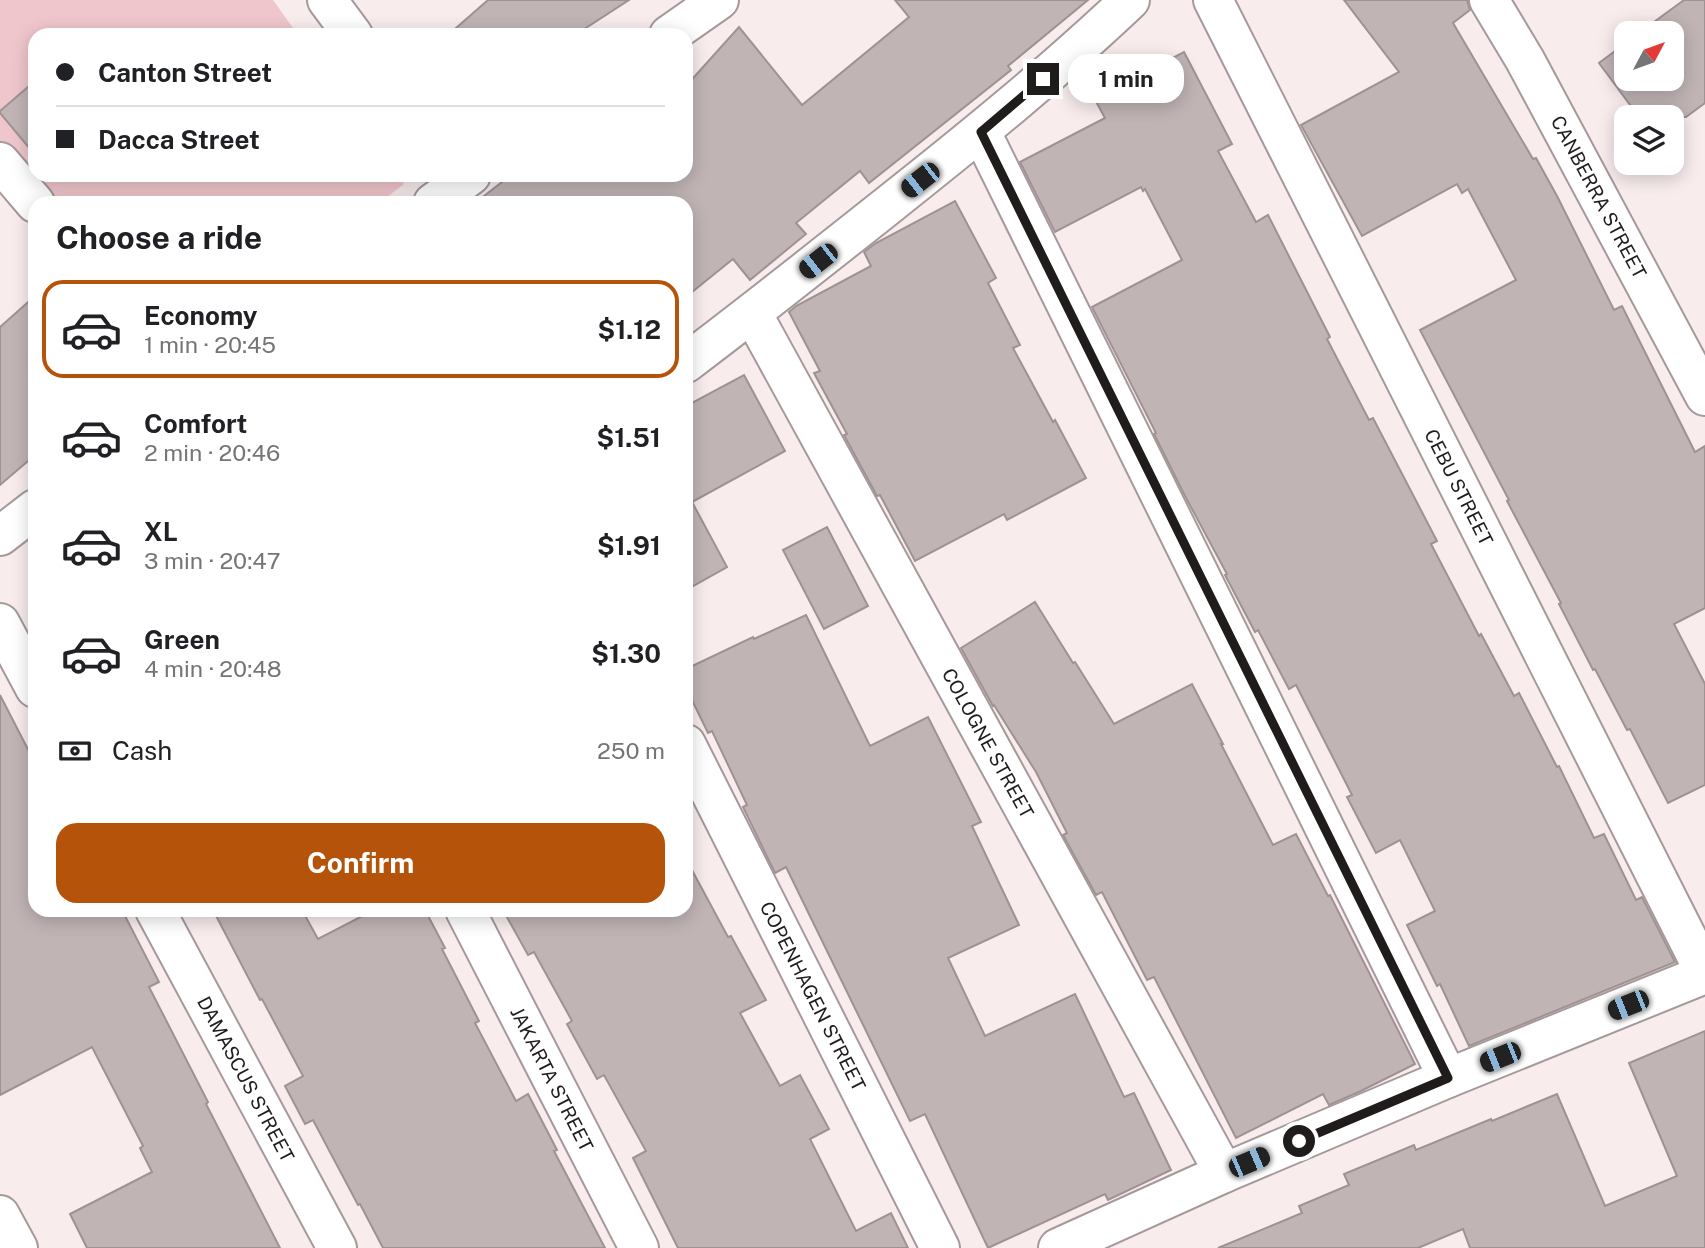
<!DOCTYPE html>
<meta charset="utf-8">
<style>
body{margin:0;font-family:"Public Sans",sans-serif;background:#f6f6f6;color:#202124;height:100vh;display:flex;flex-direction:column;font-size:26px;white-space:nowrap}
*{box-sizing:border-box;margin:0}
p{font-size:23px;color:#757577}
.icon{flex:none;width:38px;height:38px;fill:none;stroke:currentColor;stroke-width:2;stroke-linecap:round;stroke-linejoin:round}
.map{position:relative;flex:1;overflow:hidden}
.details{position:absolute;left:28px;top:196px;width:665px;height:721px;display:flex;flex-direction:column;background:#fff;border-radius:21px;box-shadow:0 4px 18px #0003}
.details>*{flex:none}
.top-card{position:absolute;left:28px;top:28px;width:665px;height:154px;border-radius:21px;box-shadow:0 4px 18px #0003;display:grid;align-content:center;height:154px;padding:0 28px;background:#fff}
.needle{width:46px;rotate:49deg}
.tools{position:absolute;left:1614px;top:21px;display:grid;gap:14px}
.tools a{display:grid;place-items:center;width:70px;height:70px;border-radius:14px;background:#fff;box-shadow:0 4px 18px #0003;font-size:35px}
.end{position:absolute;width:32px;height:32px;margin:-16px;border:9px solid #201c1c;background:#fff;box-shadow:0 0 0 4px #fff}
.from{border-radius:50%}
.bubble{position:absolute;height:49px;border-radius:21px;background:#fff;box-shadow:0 4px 18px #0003;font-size:23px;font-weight:700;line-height:49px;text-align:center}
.car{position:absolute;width:21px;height:42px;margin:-21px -10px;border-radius:9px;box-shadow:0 0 5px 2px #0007;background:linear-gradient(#222 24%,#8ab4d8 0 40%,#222 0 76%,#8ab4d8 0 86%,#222 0)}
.top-card b{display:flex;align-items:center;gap:24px;height:66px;font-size:26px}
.top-card b+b{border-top:2px solid #e0e0e0}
.top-card i{width:18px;height:18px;background:#202124}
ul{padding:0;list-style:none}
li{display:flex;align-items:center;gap:21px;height:98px;margin:0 14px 10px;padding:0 14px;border:4px solid transparent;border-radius:21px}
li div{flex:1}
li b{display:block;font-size:26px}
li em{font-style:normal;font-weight:700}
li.on{border-color:#b45309}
li>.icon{width:63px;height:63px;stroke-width:1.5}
h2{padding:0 28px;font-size:32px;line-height:84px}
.pay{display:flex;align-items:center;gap:18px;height:77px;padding:0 28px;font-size:26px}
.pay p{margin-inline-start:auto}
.button{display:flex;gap:14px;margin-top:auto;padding:14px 28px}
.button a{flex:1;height:80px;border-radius:21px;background:#b45309;color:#fff;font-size:28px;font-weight:700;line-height:80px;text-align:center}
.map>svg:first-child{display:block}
.green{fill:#efc6cb}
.building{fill:#c0b4b5;stroke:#9e9293;stroke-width:2}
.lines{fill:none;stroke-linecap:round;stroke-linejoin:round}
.minor-casing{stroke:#a5999b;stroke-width:42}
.minor{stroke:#fff;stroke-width:38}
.route{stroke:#201c1c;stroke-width:9}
.labels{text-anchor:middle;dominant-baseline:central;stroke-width:5;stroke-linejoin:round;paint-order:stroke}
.street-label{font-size:19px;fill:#201c1c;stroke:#fff}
</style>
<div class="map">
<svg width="1705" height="1248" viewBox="0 0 1705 1248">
<rect width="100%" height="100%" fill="#f8eced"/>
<path class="green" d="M 0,0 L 273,0 L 298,35 L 35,35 L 35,175 L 397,175 L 404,184 L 379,203 L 36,203 L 0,162 Z"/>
<g class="building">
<path d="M 488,0 L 629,0 L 575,35 L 448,35 Z"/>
<path d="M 895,0 L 1088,0 L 1008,66 L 1011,70 L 869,183 L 860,171 L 796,223 L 806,234 L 750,280 L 733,259 L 686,297 L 686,203 L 475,203 L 511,175 L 686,175 L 686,86 L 739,27 L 802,105 L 909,17 Z"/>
<path d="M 1344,0 L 1467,0 L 1470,10 L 1453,23 L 1533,159 L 1536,158 L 1557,196 L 1614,310 L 1622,306 L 1695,452 L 1705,446 L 1705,608 L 1674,624 L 1705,684 L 1705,785 L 1668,803 L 1630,729 L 1627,730 L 1595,669 L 1593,670 L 1559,604 L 1561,603 L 1507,501 L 1509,500 L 1420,330 L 1516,280 L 1468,189 L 1462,193 L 1457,184 L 1362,236 L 1301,125 L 1399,72 Z"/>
<path d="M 1684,0 L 1705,0 L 1705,103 L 1686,117 L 1639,117 L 1599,63 L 1626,43 L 1626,79 L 1671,79 L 1671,33 L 1639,33 Z"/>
<path d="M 1184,52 L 1232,144 L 1218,151 L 1256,222 L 1268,215 L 1330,337 L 1327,339 L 1369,420 L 1373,418 L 1437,541 L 1431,544 L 1479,636 L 1481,634 L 1514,696 L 1519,693 L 1557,767 L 1559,766 L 1594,838 L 1604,834 L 1636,900 L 1642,897 L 1675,962 L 1469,1046 L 1440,984 L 1437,986 L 1407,925 L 1435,911 L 1400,840 L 1376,853 L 1347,797 L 1352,795 L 1296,685 L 1289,689 L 1258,630 L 1255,632 L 1225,575 L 1227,574 L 1185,496 L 1154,434 L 1156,433 L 1092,307 L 1182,260 L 1145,189 L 1143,191 L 1141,187 L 1055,232 L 1020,162 L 1105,118 L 1094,98 Z"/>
<path d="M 35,81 L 35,155 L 0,113 L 0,111 Z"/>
<path d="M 955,201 L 996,278 L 988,283 L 1020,345 L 1013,348 L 1053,422 L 1055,420 L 1086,478 L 1007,520 L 1004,514 L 915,561 L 880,495 L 877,496 L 844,435 L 847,434 L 814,373 L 820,371 L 789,312 L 796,306 L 871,266 L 864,252 L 876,243 Z"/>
<path d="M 35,296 L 35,455 L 0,485 L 0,327 Z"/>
<path d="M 744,375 L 785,451 L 692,502 L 727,567 L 686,590 L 686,406 Z"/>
<path d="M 827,527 L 868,606 L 824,629 L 783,550 Z"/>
<path d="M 1035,602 L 1073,663 L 1075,662 L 1114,724 L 1192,684 L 1223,744 L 1221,744 L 1273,845 L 1296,834 L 1328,896 L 1330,895 L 1415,1064 L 1361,1091 L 1329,1105 L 1323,1094 L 1236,1138 L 1154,977 L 1147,980 L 1102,892 L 1096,895 L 1063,835 L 1067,833 L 1036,772 L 994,705 L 993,706 L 961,648 Z"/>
<path d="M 806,615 L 870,746 L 928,717 L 981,822 L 972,826 L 1019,925 L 948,958 L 985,1036 L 1075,994 L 1124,1097 L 1134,1093 L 1171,1170 L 1108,1200 L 1105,1194 L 988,1248 L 925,1114 L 910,1121 L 786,867 L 775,873 L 743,807 L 747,805 L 712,731 L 708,733 L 686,688 L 686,669 L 753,637 L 754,639 Z"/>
<path d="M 0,695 L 35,763 L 35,910 L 122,910 L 159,982 L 149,987 L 208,1102 L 206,1104 L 280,1248 L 87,1248 L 70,1214 L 152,1172 L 140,1148 L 143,1146 L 92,1047 L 0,1095 Z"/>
<path d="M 686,859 L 728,937 L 731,936 L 766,1000 L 740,1013 L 780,1086 L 800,1075 L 829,1129 L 810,1139 L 856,1231 L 891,1213 L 908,1248 L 678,1248 L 633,1158 L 646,1151 L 604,1075 L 597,1079 L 567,1024 L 572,1021 L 534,952 L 528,955 L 503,910 L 686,910 Z"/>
<path d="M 213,910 L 302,910 L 318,939 L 374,910 L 425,910 L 445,948 L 442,949 L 479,1021 L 475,1023 L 516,1101 L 528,1094 L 557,1150 L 554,1151 L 605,1248 L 383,1248 L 360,1204 L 358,1205 L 313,1120 L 305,1124 L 285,1086 L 303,1076 L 262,999 L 260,1000 Z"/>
<path d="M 1705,1031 L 1705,1248 L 1470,1248 L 1463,1229 L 1418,1248 L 1218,1248 L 1302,1213 L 1299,1206 L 1349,1185 L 1344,1174 L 1414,1145 L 1416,1150 L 1491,1119 L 1492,1121 L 1557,1094 L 1605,1206 L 1677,1176 L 1629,1063 Z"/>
</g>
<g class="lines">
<defs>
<g id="minor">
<path d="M 327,0 L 353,35"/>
<path d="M 1213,0 L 1705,973"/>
<path d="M 1489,0 L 1525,60 L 1705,396"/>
<path d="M 669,35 L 719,0"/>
<path d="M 981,132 L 1448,1078"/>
<path d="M 0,162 L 35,203"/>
<path d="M 433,203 L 471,175"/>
<path d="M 752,313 L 1224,1173"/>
<path d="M 686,363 C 755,311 823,257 891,203 C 973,138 1054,72 1130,0"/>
<path d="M 0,536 L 35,509"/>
<path d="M 0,623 L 35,688"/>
<path d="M 686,744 L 940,1248"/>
<path d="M 155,910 L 337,1248"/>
<path d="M 465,910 L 639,1248"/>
<path d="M 0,1215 L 18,1248"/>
<path d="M 1058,1248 L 1224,1173 L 1448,1078 L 1705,974"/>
</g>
</defs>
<use href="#minor" class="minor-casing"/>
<use href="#minor" class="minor"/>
</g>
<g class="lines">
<path class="route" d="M 1043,79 L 981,132 L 1448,1078 L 1299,1141"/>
</g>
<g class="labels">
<g class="street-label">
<text transform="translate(1599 197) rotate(62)">CANBERRA STREET</text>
<text transform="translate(1459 487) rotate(63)">CEBU STREET</text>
<text transform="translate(988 743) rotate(61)">COLOGNE STREET</text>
<text transform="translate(813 996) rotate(63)">COPENHAGEN STREET</text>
<text transform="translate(246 1079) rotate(62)">DAMASCUS STREET</text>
<text transform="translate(552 1079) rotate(63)">JAKARTA STREET</text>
</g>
</g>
</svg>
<div class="tools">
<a><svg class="needle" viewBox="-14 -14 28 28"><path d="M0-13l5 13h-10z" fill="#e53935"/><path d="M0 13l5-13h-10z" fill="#757577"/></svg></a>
<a><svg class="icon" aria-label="layers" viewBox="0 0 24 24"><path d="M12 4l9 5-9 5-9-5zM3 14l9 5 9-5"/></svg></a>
</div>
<i class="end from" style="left:1299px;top:1141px"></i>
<i class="end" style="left:1043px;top:79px"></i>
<div class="bubble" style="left:1068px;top:54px;width:116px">1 min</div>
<i class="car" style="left:920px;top:180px;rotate:232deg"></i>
<i class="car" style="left:818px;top:261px;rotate:232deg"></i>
<i class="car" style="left:1628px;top:1005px;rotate:248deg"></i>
<i class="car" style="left:1500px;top:1057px;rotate:248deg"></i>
<i class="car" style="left:1249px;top:1162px;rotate:67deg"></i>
<div class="top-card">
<b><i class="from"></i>Canton Street</b>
<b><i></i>Dacca Street</b>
</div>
<section class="details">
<h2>Choose a ride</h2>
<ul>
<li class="on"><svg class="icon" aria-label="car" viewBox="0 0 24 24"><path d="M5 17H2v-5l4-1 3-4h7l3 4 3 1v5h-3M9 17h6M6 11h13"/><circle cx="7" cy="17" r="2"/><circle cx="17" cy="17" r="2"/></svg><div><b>Economy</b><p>1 min · 20:45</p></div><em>$1.12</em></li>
<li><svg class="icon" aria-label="car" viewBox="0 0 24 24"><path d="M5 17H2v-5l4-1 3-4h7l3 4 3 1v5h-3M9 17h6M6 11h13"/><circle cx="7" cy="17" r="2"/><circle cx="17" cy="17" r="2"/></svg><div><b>Comfort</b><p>2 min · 20:46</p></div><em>$1.51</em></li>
<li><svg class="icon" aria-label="car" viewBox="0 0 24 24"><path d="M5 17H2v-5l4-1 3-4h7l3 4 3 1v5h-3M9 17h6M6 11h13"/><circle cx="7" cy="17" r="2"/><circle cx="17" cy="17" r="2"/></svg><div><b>XL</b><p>3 min · 20:47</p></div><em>$1.91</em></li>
<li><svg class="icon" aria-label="car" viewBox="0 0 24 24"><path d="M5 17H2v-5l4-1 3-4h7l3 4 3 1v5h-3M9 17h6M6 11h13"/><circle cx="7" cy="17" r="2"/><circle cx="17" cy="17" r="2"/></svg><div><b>Green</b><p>4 min · 20:48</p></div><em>$1.30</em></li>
</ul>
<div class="pay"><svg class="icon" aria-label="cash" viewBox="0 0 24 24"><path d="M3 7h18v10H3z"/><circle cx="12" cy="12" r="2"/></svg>Cash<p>250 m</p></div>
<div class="button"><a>Confirm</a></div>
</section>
</div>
